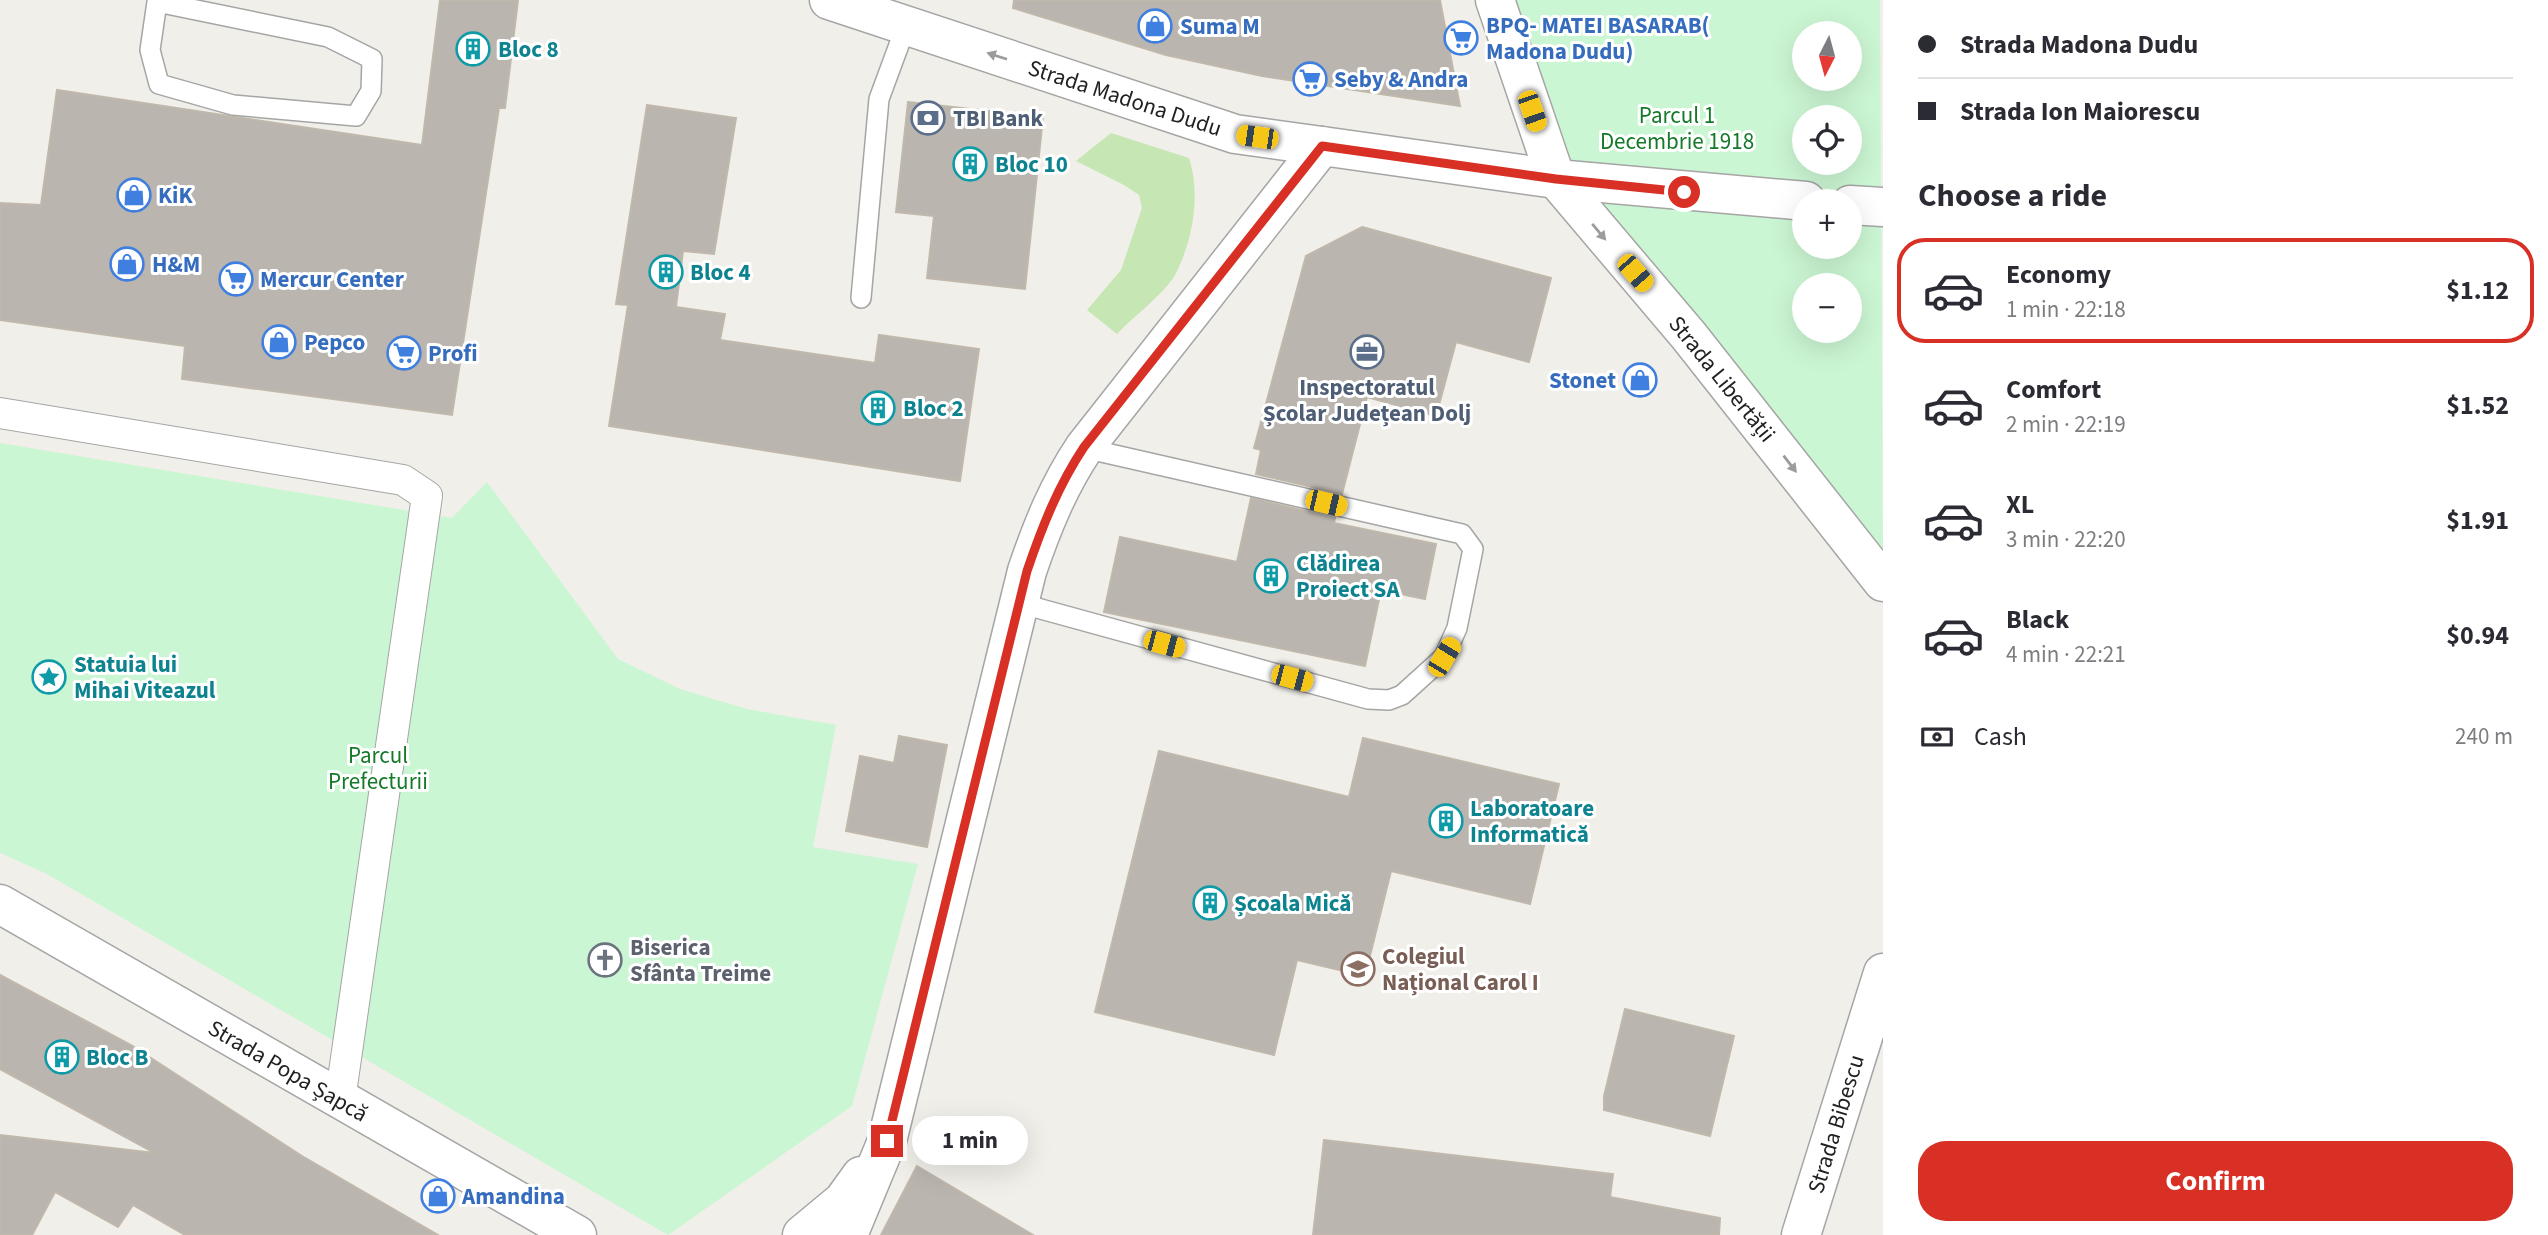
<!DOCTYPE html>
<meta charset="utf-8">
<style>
body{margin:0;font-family:"Source Sans 3",sans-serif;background:#f2f2f3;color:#2b2b33;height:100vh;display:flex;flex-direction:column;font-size:26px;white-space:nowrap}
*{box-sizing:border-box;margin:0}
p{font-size:23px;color:#7c7c81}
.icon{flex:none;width:38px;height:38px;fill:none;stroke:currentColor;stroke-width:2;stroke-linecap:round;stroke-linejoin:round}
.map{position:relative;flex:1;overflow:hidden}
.sheet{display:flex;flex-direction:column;background:#fff;width:665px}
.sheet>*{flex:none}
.guide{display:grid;align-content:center;height:154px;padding:0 35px;background:#fff}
.needle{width:46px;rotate:186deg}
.controls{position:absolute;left:1792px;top:21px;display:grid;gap:14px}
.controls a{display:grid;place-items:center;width:70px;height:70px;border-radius:50%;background:#fff;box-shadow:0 7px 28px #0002;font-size:35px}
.end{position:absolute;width:32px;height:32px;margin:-16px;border:9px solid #d93025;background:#fff;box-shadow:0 0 0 4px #fff}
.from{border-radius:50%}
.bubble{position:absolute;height:49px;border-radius:24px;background:#fff;box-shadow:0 7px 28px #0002;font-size:23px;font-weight:700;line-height:49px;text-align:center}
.car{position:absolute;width:21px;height:42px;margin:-21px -10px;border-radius:9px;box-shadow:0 0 5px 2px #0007;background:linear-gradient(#f5c518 24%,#345 0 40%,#f5c518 0 76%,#345 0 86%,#f5c518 0)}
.guide b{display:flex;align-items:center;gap:24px;height:66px;font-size:26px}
.guide b+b{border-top:2px solid #e1e1e2}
.guide i{width:18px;height:18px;background:#2b2b33}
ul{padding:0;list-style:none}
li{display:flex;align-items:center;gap:21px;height:105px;margin:0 14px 10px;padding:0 21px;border:4px solid transparent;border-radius:28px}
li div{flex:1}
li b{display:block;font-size:26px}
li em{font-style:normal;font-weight:700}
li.on{border-color:#d93025}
li>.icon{width:63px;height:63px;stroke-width:1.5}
h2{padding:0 35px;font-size:32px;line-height:84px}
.pay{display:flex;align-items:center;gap:18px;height:77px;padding:0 35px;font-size:26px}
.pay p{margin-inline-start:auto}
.cta{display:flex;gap:14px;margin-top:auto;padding:14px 35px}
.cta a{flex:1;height:80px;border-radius:28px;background:#d93025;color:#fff;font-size:28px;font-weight:700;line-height:80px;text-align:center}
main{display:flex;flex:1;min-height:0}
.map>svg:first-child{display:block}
.grass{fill:#c6e6b3}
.park{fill:#cbf6d3;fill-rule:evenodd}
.building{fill:#bab5ae;stroke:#c1b8ac;stroke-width:2}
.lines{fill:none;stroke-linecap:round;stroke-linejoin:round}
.service-casing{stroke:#a5a5a5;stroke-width:22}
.pedestrian-casing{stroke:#a5a5a5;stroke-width:32}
.minor-casing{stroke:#a5a5a5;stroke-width:41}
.tertiary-casing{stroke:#a5a5a5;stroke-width:41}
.service{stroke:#fff;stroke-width:19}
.pedestrian{stroke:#fff;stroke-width:30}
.minor{stroke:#fff;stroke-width:38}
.tertiary{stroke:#fff;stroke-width:38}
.oneway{fill:#9b9b9b}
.route{stroke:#d93025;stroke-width:9}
.labels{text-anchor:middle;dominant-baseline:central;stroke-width:6;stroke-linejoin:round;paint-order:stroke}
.shop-label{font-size:23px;font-weight:bold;fill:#366cbe;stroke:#fff;text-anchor:start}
.culture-label{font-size:23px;font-weight:bold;fill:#0d838f;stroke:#fff;text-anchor:start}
.street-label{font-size:23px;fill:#212121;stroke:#fff}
.park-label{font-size:23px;fill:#157929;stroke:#fff}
.service-label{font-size:23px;font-weight:bold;fill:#4e5e75;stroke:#fff;text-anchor:start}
.worship-label{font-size:23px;font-weight:bold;fill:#5b616d;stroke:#fff;text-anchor:start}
.education-label{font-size:23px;font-weight:bold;fill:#785e54;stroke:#fff;text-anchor:start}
</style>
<main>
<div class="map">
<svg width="1883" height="1235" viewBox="0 0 1883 1235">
<rect width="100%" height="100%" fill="#f1efe9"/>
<path class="grass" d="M 1111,133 L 1189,158 C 1201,195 1193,240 1175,275 C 1165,293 1132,318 1117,334 L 1087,310 L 1121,270 L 1142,208 L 1139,195 L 1124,185 L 1076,161 Z"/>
<g class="park">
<path d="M 1495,0 L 1880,0 L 1883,550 L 1598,232 ZM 1804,33 L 1850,33 L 1850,79 L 1804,79 ZM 1804,117 L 1850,117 L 1850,163 L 1804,163 ZM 1804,201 L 1850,201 L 1850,247 L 1804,247 ZM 1804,285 L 1850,285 L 1850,331 L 1804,331 Z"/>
<path d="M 0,443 L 452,518 L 487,482 L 618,659 L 680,689 L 747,709 L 836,725 L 813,847 L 918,864 L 852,1106 L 668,1235 L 45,873 L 0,853 Z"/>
</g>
<g class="building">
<path d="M 440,0 L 518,0 L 505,108 L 499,108 L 452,415 L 182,379 L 185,346 L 0,320 L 0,203 L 41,205 L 57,90 L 422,145 Z"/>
<path d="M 1014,0 L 1440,0 L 1460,106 L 1262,76 L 1166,55 L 1013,8 Z"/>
<path d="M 908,102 L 1043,117 L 1025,289 L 927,278 L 934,216 L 896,212 Z"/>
<path d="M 647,105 L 736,118 L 714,254 L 683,251 L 676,307 L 725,314 L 720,340 L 875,363 L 879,335 L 979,349 L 960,481 L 609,426 L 628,305 L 616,304 Z"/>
<path d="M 1362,227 L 1551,278 L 1529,362 L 1456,342 L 1436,416 L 1367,397 L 1342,494 L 1256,474 L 1261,450 L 1254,448 L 1306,256 Z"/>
<path d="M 1251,498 L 1335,518 L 1334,523 L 1436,544 L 1425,599 L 1381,590 L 1365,666 L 1104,612 L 1120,537 L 1237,562 Z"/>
<path d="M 899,736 L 947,745 L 927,847 L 846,831 L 860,756 L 894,763 Z"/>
<path d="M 1363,738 L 1559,784 L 1530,904 L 1391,871 L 1365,976 L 1297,960 L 1274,1055 L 1095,1012 L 1159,751 L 1349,797 Z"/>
<path d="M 0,975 L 131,1045 L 302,1156 L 438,1235 L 185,1235 L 133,1205 L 118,1227 L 55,1192 L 32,1235 L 0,1235 L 0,1135 L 155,1153 L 0,1069 Z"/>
<path d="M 1625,1009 L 1734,1036 L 1710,1136 L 1604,1110 L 1604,1096 Z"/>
<path d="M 1324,1140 L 1613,1174 L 1610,1197 L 1720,1218 L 1719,1235 L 1313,1235 Z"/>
<path d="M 917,1166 L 1033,1235 L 881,1235 Z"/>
</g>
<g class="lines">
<defs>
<g id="service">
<path d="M 157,2 L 328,37 L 372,59 L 371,91 L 356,116 L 233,105 L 159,84 L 150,50 L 157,2 L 158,0"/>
<path d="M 861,298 L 879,99 L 906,26"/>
<path d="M 1019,603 L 1368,699 L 1389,700 L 1402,695 L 1444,657 L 1457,628 L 1473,549 L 1462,534 L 1084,448"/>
</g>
<path id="pedestrian" d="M 0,413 L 403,480 L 427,496 L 340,1100"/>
<path id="minor" d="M 829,0 L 1235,134 L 1322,146"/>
<g id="tertiary">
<path d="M 1495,0 L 1556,179 L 1689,336 L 1883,582"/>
<path d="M 1850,205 L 1883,207"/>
<path d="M 0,904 L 577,1235"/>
<path d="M 802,1235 L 843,1201 L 861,1176"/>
<path d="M 848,1235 L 887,1141 L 1027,571 C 1042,527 1058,487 1084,448 L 1322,146 L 1556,179 L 1806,201"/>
<path d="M 1801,1235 L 1883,973"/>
</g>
</defs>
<use href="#service" class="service-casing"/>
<use href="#pedestrian" class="pedestrian-casing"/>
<use href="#minor" class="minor-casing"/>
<use href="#tertiary" class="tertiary-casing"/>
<use href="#service" class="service"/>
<use href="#pedestrian" class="pedestrian"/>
<use href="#minor" class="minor"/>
<use href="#tertiary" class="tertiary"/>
</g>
<defs><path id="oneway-solid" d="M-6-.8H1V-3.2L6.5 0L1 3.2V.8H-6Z" transform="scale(1.75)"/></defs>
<g class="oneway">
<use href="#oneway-solid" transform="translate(997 56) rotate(-162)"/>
<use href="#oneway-solid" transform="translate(1599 232) rotate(50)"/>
<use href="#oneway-solid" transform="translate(1790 464) rotate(52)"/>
</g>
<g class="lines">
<path class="route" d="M 887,1141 L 1027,571 C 1042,527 1058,486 1084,447 L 1322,146 L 1556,179 L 1684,192"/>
</g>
<defs>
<symbol id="shop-ring" viewBox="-11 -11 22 22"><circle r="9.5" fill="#fff" stroke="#3f7fe0" stroke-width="1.5"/><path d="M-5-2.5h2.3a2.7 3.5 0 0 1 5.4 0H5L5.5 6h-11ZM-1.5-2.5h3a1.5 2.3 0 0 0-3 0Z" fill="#3f7fe0"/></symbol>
<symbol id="supermarket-ring" viewBox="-11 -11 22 22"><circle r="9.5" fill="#fff" stroke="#3f7fe0" stroke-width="1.5"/><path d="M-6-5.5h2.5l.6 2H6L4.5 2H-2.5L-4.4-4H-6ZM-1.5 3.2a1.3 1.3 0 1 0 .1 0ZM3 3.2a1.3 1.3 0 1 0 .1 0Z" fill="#3f7fe0"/></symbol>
<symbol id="building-ring" viewBox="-11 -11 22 22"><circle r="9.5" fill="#fff" stroke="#0f9aa8" stroke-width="1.5"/><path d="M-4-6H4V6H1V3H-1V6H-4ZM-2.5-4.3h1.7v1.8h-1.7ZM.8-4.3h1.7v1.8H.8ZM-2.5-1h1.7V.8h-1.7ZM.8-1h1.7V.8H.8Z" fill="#0f9aa8"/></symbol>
<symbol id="bank-ring" viewBox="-11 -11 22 22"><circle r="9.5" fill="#fff" stroke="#5c6f8a" stroke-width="1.5"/><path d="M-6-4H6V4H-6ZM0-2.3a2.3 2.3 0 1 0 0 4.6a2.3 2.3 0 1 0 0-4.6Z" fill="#5c6f8a"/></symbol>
<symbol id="office-ring" viewBox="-11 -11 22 22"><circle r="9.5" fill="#fff" stroke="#5c6f8a" stroke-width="1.5"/><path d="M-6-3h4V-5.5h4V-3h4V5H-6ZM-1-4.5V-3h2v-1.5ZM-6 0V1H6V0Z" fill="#5c6f8a"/></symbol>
<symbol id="sight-ring" viewBox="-11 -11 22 22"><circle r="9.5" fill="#fff" stroke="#0f9aa8" stroke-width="1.5"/><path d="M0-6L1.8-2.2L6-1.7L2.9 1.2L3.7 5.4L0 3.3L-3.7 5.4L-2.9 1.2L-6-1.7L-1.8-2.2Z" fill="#0f9aa8"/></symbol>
<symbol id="church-ring" viewBox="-11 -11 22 22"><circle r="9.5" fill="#fff" stroke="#6b7280" stroke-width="1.5"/><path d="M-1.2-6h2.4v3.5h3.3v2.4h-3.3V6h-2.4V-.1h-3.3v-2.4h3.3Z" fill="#6b7280"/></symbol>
<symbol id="school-ring" viewBox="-11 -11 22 22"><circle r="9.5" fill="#fff" stroke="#8d6e63" stroke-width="1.5"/><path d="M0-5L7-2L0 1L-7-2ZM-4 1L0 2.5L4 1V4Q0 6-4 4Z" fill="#8d6e63"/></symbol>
</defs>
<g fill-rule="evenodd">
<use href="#shop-ring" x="1136" y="7" width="38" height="38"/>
<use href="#supermarket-ring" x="1442" y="19" width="38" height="38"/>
<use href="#building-ring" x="454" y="30" width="38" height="38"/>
<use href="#supermarket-ring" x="1291" y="60" width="38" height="38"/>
<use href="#bank-ring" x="909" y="99" width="38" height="38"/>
<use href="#building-ring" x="951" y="145" width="38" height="38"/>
<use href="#shop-ring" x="115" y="176" width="38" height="38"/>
<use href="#shop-ring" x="108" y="245" width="38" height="38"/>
<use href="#building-ring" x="647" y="253" width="38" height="38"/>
<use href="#supermarket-ring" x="217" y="260" width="38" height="38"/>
<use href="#shop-ring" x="260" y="323" width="38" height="38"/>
<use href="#office-ring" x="1348" y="333" width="38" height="38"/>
<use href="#supermarket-ring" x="385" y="334" width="38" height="38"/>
<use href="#shop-ring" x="1621" y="361" width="38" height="38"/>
<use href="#building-ring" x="859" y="389" width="38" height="38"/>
<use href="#building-ring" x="1252" y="557" width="38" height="38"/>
<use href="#sight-ring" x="30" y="658" width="38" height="38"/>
<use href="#building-ring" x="1427" y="802" width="38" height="38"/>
<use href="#building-ring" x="1191" y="884" width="38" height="38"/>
<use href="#church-ring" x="586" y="941" width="38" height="38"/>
<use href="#school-ring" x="1339" y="950" width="38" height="38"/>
<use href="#building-ring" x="43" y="1038" width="38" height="38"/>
<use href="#shop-ring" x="419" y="1177" width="38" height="38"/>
</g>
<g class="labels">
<g class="shop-label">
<text x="1486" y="25">BPQ- MATEI BASARAB(<tspan x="1486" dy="26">Madona Dudu)</tspan></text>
<text x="1180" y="26">Suma M</text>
<text x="1334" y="79">Seby &amp; Andra</text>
<text x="158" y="195">KiK</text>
<text x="152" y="264">H&amp;M</text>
<text x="260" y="279">Mercur Center</text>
<text x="304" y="342">Pepco</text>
<text x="428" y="353">Profi</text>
<text x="1616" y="380" text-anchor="end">Stonet</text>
<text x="462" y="1196">Amandina</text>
</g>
<g class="culture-label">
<text x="498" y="49">Bloc 8</text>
<text x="995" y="164">Bloc 10</text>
<text x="690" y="272">Bloc 4</text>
<text x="903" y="408">Bloc 2</text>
<text x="1296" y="563">Clădirea<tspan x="1296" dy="26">Proiect SA</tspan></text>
<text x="74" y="664">Statuia lui<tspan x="74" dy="26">Mihai Viteazul</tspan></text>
<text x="1470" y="808">Laboratoare<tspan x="1470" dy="26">Informatică</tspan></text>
<text x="1234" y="903">Școala Mică</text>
<text x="86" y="1057">Bloc B</text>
</g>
<g class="street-label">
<text transform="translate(1125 98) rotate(18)">Strada Madona Dudu</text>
<text transform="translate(1722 379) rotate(51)">Strada Libertății</text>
<text transform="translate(288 1071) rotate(30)">Strada Popa Șapcă</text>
<text transform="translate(1836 1124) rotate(-73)">Strada Bibescu</text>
</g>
<g class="park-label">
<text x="1677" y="115">Parcul 1<tspan x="1677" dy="26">Decembrie 1918</tspan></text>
<text x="378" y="755">Parcul<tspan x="378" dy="26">Prefecturii</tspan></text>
</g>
<g class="service-label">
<text x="953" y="118">TBI Bank</text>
<text x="1367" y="387" text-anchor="middle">Inspectoratul<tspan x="1367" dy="26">Școlar Județean Dolj</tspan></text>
</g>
<g class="worship-label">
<text x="630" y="947">Biserica<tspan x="630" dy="26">Sfânta Treime</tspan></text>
</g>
<g class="education-label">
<text x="1382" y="956">Colegiul<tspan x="1382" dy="26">Național Carol I</tspan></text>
</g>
</g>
</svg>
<div class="controls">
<a><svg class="needle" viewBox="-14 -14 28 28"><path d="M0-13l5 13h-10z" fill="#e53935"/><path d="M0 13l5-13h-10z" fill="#7c7c81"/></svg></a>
<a><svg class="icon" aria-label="locate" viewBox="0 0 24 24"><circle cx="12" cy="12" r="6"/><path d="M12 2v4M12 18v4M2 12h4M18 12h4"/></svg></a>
<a>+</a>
<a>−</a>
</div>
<i class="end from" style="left:1684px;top:192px"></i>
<i class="end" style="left:887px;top:1141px"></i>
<div class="bubble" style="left:912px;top:1116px;width:116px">1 min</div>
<i class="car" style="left:1532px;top:111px;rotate:161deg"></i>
<i class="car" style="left:1257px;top:137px;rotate:278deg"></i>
<i class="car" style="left:1635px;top:273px;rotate:139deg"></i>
<i class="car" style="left:1326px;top:503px;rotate:103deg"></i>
<i class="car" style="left:1164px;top:644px;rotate:105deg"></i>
<i class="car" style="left:1444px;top:657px;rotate:31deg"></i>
<i class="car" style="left:1292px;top:678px;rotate:105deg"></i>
</div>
<section class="sheet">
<div class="guide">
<b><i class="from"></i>Strada Madona Dudu</b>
<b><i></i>Strada Ion Maiorescu</b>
</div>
<h2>Choose a ride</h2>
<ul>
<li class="on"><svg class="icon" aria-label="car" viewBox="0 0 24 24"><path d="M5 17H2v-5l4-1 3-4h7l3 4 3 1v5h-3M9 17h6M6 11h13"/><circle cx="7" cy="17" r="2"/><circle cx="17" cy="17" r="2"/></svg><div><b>Economy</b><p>1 min · 22:18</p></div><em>$1.12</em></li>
<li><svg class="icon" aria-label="car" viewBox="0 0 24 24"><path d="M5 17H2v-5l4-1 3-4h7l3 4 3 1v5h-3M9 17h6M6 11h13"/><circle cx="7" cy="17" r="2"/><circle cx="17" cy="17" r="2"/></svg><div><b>Comfort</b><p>2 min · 22:19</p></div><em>$1.52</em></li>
<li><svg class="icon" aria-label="car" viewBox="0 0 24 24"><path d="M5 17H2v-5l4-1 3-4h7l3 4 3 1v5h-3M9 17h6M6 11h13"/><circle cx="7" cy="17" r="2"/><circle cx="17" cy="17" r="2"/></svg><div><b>XL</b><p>3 min · 22:20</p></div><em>$1.91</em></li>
<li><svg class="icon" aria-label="car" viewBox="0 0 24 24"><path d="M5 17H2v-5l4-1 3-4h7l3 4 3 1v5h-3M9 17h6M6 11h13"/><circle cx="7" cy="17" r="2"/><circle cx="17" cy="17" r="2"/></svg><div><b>Black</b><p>4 min · 22:21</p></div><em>$0.94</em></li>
</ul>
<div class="pay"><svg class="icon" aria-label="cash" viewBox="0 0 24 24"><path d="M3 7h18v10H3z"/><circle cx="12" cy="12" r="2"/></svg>Cash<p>240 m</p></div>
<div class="cta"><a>Confirm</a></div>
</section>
</main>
